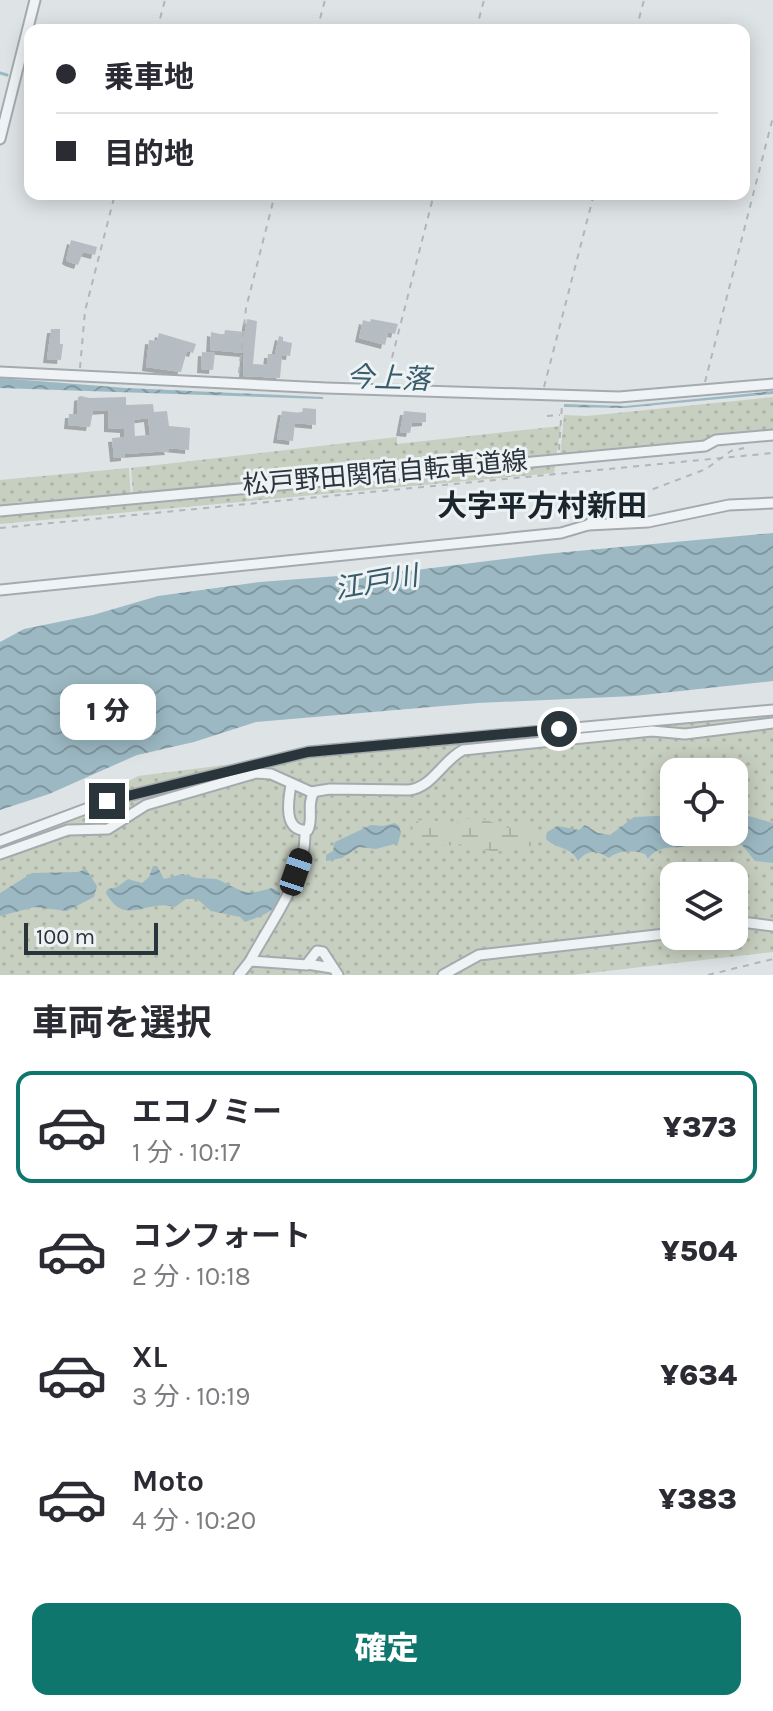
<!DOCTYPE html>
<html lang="ja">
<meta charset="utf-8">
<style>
body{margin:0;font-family:Karla,"Noto Sans JP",sans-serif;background:#f2f2f3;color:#2b2b33;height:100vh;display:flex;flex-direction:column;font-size:30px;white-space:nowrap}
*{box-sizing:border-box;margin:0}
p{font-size:26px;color:#7c7c81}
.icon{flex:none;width:44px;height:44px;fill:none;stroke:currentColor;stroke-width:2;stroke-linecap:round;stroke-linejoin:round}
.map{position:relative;height:975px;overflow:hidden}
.drawer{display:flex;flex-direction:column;background:#fff;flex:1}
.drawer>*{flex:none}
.banner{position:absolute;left:24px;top:24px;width:726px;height:176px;border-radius:16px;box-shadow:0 4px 20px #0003;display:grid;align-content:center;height:176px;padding:0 32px;background:#fff}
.controls{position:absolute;left:660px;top:758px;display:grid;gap:16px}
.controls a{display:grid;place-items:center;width:88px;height:88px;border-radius:16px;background:#fff;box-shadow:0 4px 20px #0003;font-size:40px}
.scale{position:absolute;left:24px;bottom:20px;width:134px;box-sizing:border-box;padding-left:8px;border:4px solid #29343b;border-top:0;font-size:22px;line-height:28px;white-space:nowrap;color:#29343b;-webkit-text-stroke:6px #edf2f4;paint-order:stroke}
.end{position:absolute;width:36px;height:36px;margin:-18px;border:10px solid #29343b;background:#fff;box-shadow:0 0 0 4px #fff}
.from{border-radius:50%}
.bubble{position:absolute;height:56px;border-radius:16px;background:#fff;box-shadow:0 4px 20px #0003;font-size:26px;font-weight:800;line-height:56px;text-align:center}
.car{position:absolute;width:24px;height:48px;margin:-24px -12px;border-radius:10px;box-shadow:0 0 6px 2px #0007;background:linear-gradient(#222 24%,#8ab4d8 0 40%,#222 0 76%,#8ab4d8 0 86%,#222 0)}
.banner b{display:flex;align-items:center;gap:28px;height:76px;font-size:30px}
.banner b+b{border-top:2px solid #e1e1e2}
.banner i{width:20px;height:20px;background:#2b2b33}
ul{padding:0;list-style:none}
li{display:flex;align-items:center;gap:24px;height:112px;margin:0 16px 12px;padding:0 16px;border:4px solid transparent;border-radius:16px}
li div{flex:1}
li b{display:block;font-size:30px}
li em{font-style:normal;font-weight:800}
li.on{border-color:#0f766e}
li>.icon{width:72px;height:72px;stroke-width:1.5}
h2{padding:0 32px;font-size:36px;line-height:96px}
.button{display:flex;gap:16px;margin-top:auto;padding:16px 32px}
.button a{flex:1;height:92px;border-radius:16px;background:#0f766e;color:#fff;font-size:32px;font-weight:800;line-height:92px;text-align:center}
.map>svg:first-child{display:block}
.grass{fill:url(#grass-dots);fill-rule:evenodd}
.wetland{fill:url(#wetland-marsh)}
.water{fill:url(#water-waves)}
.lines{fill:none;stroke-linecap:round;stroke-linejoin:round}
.stream{stroke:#9cb9c3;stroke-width:3}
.building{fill:#b6bdc2;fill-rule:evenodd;filter:url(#shadow)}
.minor-casing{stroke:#a4abaf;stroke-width:13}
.path{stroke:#b0b6b9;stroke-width:2;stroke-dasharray:6 6;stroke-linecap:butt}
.minor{stroke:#f0f3f5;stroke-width:9}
.route{stroke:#29343b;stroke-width:10}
.labels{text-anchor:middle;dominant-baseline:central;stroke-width:6;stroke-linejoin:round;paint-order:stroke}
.street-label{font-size:26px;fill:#29343b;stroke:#edf2f4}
.water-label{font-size:28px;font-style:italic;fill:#375b6b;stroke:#edf2f4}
.quarter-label{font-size:30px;font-weight:bold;fill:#1b252c;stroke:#edf2f4}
</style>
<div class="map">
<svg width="773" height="975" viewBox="0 0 773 975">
<defs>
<pattern id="grass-dots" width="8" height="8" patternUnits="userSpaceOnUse" patternTransform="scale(2)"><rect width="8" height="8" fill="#c7cfc0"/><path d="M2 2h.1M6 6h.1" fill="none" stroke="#abb2a6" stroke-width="1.8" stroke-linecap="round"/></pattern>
<pattern id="wetland-marsh" width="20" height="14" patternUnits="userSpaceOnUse" patternTransform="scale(2)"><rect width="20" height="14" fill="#c7cfc0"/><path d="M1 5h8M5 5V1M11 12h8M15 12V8" fill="none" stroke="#abb2a6"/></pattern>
<pattern id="water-waves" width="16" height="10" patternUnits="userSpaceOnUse" patternTransform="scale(2)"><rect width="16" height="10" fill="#9cb9c3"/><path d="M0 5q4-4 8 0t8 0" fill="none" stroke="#7f97a0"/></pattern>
<filter id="shadow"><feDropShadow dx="-4" dy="4" stdDeviation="0" flood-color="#0004"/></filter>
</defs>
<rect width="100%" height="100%" fill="#dee3e6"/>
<g class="grass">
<path d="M 773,397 L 773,431 L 705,445 L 560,458 L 564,415 L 587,416 Z"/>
<path d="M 561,426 L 556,458 L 503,462 L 497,457 L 469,459 L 461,467 L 133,496 L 131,468 L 397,437 L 397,444 Z"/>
<path d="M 556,462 L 554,473 L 0,524 L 0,513 Z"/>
<path d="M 129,468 L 131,497 L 60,503 L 19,502 L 0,509 L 0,480 Z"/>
<path d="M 773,706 L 773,952 L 572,975 L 0,975 L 0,852 L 138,776 L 288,757 ZM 674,772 L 734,772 L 734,832 L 674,832 ZM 674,876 L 734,876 L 734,936 L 674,936 Z"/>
</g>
<path class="wetland" d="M 427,819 L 437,821 L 442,826 C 453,827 457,821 467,819 C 481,816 494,822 504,829 C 518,825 529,821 540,833 L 536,844 L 528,847 L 495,852 L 463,844 L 444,846 L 440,842 L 429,843 L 417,839 L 412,828 L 417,821 Z"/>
<g class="water">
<path d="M 0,378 L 126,388 L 323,397 L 323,399 L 0,388 Z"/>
<path d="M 773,391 L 773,394 L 625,408 L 564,407 L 564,404 L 625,406 Z"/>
<path d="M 773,533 L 773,681 L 634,696 L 478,703 L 256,722 L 194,742 L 137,755 L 49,794 L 0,810 L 0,642 L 24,629 L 93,615 L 158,596 L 260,582 L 416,570 L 545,554 Z"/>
<path d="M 734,806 L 738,807 L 742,814 L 773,823 L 773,863 L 755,861 L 742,845 L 710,838 L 709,832 L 734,832 Z"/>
<path d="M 674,815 L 674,832 L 697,832 L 692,844 C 676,851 660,842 648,859 L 645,854 C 632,850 620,850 609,858 C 596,849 587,850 578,861 C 571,846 557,850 546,839 L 547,832 L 558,826 L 579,830 L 585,825 L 598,833 L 610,835 L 634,817 Z"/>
<path d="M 395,823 L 399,826 L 401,833 L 398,843 L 376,849 L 359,847 L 342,858 L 326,861 L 326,855 L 333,851 L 335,842 L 371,825 L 383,826 Z"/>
<path d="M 153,866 L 157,866 L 164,879 L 182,874 L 197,878 L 217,879 L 241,891 L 252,893 L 272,888 L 280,892 C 281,911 261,916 245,922 L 240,917 L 211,911 L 197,899 L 186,899 L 175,907 C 148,898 125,928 106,893 L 108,889 L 117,887 L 128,879 L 142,883 L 149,877 Z"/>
<path d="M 86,869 L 97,886 L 94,897 L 67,911 L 35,907 L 0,916 L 0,893 L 32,873 L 78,872 Z"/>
</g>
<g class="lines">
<path class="stream" d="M 0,73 L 7,75"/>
</g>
<g class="building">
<path d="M 71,240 L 97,247 L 95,255 L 83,252 L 78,265 L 69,262 L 66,260 Z"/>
<path d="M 247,319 L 257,321 L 253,364 L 267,365 L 268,354 L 275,354 L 279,336 L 283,337 L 283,341 L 292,343 L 290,356 L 282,355 L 280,378 L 243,376 L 244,353 L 210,350 L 211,332 L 224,335 L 225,330 L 245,332 Z"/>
<path d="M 371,319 L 398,324 L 395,334 L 388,332 L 385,345 L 359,338 L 363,320 L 370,322 Z"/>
<path d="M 51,329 L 60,329 L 60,344 L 63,344 L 61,360 L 47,359 Z"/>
<path d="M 159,333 L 196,344 L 193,353 L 187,351 L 181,372 L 146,367 L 149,340 L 157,341 Z"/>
<path d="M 202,352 L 215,353 L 213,370 L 201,369 Z"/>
<path d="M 81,396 L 89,398 L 126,397 L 126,405 L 153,404 L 154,412 L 167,411 L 169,426 L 190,428 L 189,450 L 168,448 L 169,451 L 125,454 L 125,457 L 114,458 L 112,438 L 124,437 L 124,429 L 108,428 L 108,410 L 93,411 L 90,427 L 68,425 L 69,414 L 77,414 L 78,397 ZM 148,418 L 150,435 L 135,436 L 134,420 Z"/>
<path d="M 303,408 L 316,409 L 316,425 L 295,423 L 293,441 L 277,439 L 282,411 L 302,413 Z"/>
<path d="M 404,411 L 426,413 L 426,422 L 412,423 L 410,433 L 400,432 Z"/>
</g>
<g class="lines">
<defs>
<g id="minor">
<path d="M 0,139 L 35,0"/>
<path d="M 0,372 L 326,388 L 619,397 L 773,384"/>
<path d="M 0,511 L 705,446 L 716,440 L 773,435"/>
<path d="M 588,525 L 611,506"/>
<path d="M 0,590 L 561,533 L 588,525 L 648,522 L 729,505 L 773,503"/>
<path d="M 291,785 C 288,801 283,833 308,830 C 314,817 306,805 314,792"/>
<path d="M 0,841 L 107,801 L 308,752 L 773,710"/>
<path d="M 0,854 L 68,830 L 108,829 L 146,805 L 256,773 L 271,774 L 311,792 L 330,789 L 409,790 C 433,787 442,761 463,750 L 652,731 L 685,734 L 773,723"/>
<path d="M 734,921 L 773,926"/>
<path d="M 250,961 C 270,923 307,876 305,831"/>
<path d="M 332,968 L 307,964 L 317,951 L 323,952 L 338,975"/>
<path d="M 239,975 L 250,961 L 307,965"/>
<path d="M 443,975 L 479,955 L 674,933"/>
</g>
</defs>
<use href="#minor" class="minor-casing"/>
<g class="path">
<path d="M 157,30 L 165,0"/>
<path d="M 317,30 L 325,0"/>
<path d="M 476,30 L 484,0"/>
<path d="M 636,30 L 644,0"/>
<path d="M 80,368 L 85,311 L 115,194"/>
<path d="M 239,373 L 246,308 L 275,194"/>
<path d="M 386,381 L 434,194"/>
<path d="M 705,382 L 773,117"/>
<path d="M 544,387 L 594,194"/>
<path d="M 547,416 L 560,415"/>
<path d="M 559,450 L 562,405"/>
<path d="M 619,502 L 706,469 L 731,451 L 744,448"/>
<path d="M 0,528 L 773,453"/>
<path d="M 708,975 L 773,959"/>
</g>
<use href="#minor" class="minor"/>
</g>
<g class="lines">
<path class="route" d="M 107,801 L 308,752 L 559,729"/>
</g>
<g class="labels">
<g class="street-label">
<text transform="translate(385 473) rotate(-5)">松戸野田関宿自転車道線</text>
</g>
<g class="water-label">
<text transform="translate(388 378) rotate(2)">今上落</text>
<text transform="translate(376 582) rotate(-10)">江戸川</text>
</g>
<g class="quarter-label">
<text x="542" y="506">大字平方村新田</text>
</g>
</g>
</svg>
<div class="controls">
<a><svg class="icon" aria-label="locate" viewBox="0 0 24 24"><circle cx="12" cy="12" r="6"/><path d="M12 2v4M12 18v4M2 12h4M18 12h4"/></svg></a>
<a><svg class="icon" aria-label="layers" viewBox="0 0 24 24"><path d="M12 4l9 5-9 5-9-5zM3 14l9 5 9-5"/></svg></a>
</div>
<div class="scale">100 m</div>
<i class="end from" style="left:559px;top:729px"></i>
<i class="end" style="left:107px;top:801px"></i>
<div class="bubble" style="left:60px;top:684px;width:96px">1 分</div>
<i class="car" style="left:296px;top:872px;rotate:19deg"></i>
<div class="banner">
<b><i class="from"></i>乗車地</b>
<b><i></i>目的地</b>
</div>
</div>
<section class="drawer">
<h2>車両を選択</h2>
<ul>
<li class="on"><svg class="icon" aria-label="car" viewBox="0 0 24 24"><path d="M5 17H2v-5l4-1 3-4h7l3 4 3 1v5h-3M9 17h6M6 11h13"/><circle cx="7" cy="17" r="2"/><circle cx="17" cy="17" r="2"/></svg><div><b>エコノミー</b><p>1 分 · 10:17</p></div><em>¥373</em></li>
<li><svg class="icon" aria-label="car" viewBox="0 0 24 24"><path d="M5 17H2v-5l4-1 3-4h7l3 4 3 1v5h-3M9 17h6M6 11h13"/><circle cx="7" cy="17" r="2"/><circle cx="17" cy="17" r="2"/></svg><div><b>コンフォート</b><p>2 分 · 10:18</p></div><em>¥504</em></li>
<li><svg class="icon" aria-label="car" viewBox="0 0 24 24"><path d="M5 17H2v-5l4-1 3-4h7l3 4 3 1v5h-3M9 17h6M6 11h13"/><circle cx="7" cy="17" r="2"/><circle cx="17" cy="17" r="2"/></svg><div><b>XL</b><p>3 分 · 10:19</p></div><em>¥634</em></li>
<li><svg class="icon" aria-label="car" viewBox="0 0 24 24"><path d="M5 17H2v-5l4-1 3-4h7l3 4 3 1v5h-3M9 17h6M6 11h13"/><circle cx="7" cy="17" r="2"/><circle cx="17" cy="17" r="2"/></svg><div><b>Moto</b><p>4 分 · 10:20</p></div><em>¥383</em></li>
</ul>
<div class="button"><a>確定</a></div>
</section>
